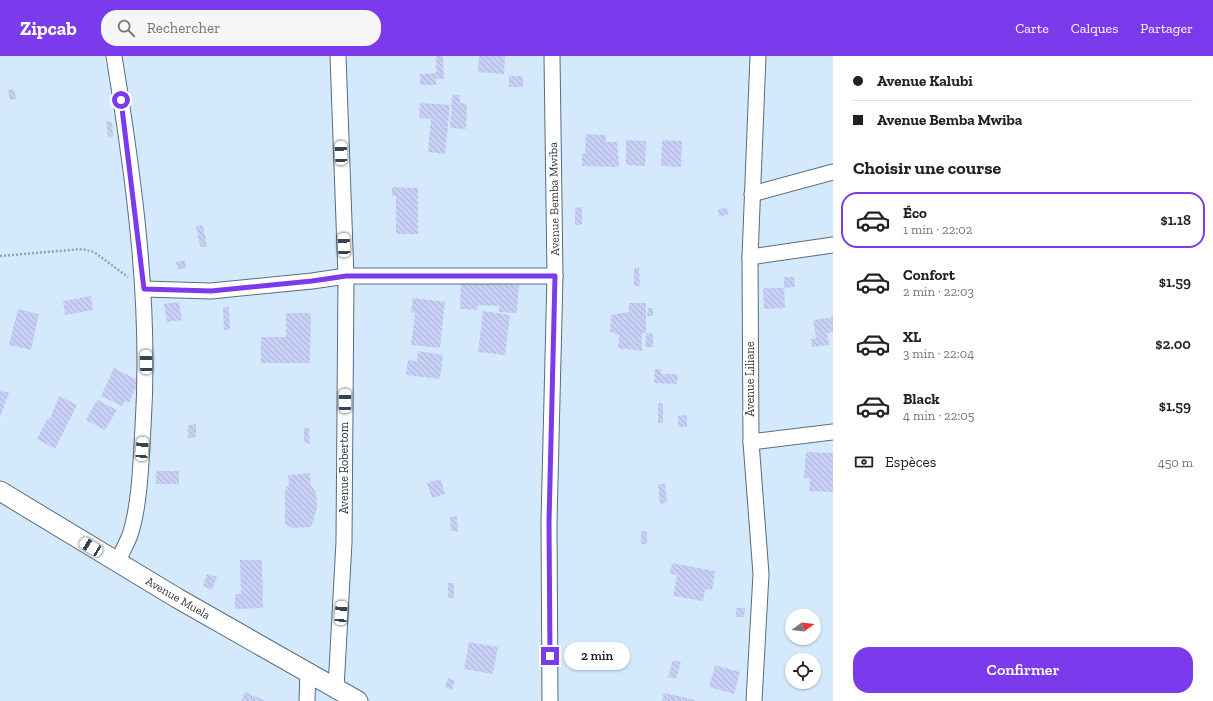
<!DOCTYPE html>
<html lang="fr">
<meta charset="utf-8">
<style>
body{margin:0;font-family:"Zilla Slab",serif;background:#f6f6f6;color:#222;height:100vh;display:flex;flex-direction:column;font-size:15px;white-space:nowrap}
*{box-sizing:border-box;margin:0}
p{font-size:13px;color:#767676}
.icon{flex:none;width:22px;height:22px;fill:none;stroke:currentColor;stroke-width:2;stroke-linecap:round;stroke-linejoin:round}
.map{position:relative;flex:1;overflow:hidden}
.sheet{display:flex;flex-direction:column;background:#fff;width:380px}
.sheet>*{flex:none}
.top-card{display:grid;align-content:center;height:88px;padding:0 20px;background:#fff}
.needle{width:26px;rotate:75deg}
.tools{position:absolute;left:785px;top:553px;display:grid;gap:8px}
.tools a{display:grid;place-items:center;width:36px;height:36px;border-radius:50%;background:#fff;box-shadow:0 1px 3px #0004;font-size:20px}
.end{position:absolute;width:18px;height:18px;margin:-9px;border:5px solid #7c3aed;background:#fff;box-shadow:0 0 0 2px #fff}
.from{border-radius:50%}
.bubble{position:absolute;height:28px;border-radius:14px;background:#fff;box-shadow:0 1px 3px #0004;font-size:13px;font-weight:600;line-height:28px;text-align:center}
.car{position:absolute;width:12px;height:24px;margin:-12px -6px;border-radius:5px;box-shadow:0 0 3px 1px #0007;background:linear-gradient(#fff 24%,#345 0 40%,#fff 0 76%,#345 0 86%,#fff 0)}
.top-card b{display:flex;align-items:center;gap:14px;height:38px;font-size:15px}
.top-card b+b{border-top:1px solid #e0e0e0}
.top-card i{width:10px;height:10px;background:#222}
ul{padding:0;list-style:none}
li{display:flex;align-items:center;gap:12px;height:56px;margin:0 8px 6px;padding:0 12px;border:2px solid transparent;border-radius:16px}
li div{flex:1}
li b{display:block;font-size:15px}
li em{font-style:normal;font-weight:600}
li.on{border-color:#7c3aed}
li>.icon{width:36px;height:36px;stroke-width:1.5}
h2{padding:0 20px;font-size:18px;line-height:48px}
.pay{display:flex;align-items:center;gap:10px;height:44px;padding:0 20px;font-size:15px}
.pay p{margin-inline-start:auto}
.button{display:flex;gap:8px;margin-top:auto;padding:8px 20px}
.button a{flex:1;height:46px;border-radius:16px;background:#7c3aed;color:#fff;font-size:16px;font-weight:600;line-height:46px;text-align:center}
header{display:flex;align-items:center;gap:24px;box-sizing:border-box;height:56px;padding:0 20px;background:#7c3aed;color:#fff}
header strong{font-size:19px}
nav{display:flex;gap:22px;margin-inline-start:auto;font-size:14px}
.search{width:280px;height:36px;background:#f6f6f6;display:flex;align-items:center;gap:10px;box-sizing:border-box;padding:0 14px;border-radius:16px;color:#767676;font-size:15px}
main{display:flex;flex:1;min-height:0}
.map>svg:first-child{display:block}
.building{fill:url(#building-back-hatch)}
.lines{fill:none;stroke-linecap:round;stroke-linejoin:round}
.minor-casing{stroke:#586c7c;stroke-width:17}
.tertiary-casing{stroke:#586c7c;stroke-width:21}
.path{stroke:#91a2af;stroke-width:2.5;stroke-dasharray:2 2;stroke-linecap:butt}
.minor{stroke:#fff;stroke-width:15}
.tertiary{stroke:#fff;stroke-width:19}
.route{stroke:#7c3aed;stroke-width:5}
.labels{text-anchor:middle;dominant-baseline:central;stroke-width:4;stroke-linejoin:round;paint-order:stroke}
.street-label{font-size:12px;fill:#333c43;stroke:#fff}
</style>
<header>
<strong>Zipcab</strong>
<div class="search"><svg class="icon" aria-label="search" viewBox="0 0 24 24"><circle cx="10" cy="10" r="6"/><path d="M15 15l6 6"/></svg>Rechercher</div>
<nav><a>Carte</a><a>Calques</a><a>Partager</a></nav>
</header>
<main>
<div class="map">
<svg width="833" height="645" viewBox="0 0 833 645">
<defs>
<pattern id="building-back-hatch" width="6" height="6" patternUnits="userSpaceOnUse"><rect width="6" height="6" fill="#c7cff7"/><path d="M-1 5l2 2M0 0l6 6M5-1l2 2" fill="none" stroke="#abb3d5"/></pattern>
</defs>
<rect width="100%" height="100%" fill="#d4eafc"/>
<g class="building">
<path d="M 436,0 L 443,0 L 444,23 L 436,23 L 436,29 L 420,29 L 420,18 L 436,17 Z"/>
<path d="M 479,0 L 505,0 L 504,18 L 478,16 Z"/>
<rect x="509" y="20" width="14" height="11"/>
<path d="M 14,33 L 16,43 L 10,44 L 8,34 Z"/>
<path d="M 452,39 L 460,39 L 460,47 L 467,48 L 466,73 L 450,72 Z"/>
<path d="M 420,47 L 450,49 L 445,98 L 428,96 L 431,63 L 419,62 Z"/>
<path d="M 106,65 L 112,66 L 113,80 L 108,81 Z"/>
<path d="M 586,78 L 606,79 L 606,86 L 617,86 L 619,111 L 582,110 L 582,98 L 585,97 Z"/>
<path d="M 626,84 L 646,85 L 645,110 L 626,109 Z"/>
<path d="M 662,84 L 682,85 L 681,111 L 661,110 Z"/>
<path d="M 392,131 L 418,132 L 418,178 L 396,178 L 396,140 L 392,140 Z"/>
<path d="M 582,151 L 582,168 L 575,169 L 575,152 Z"/>
<path d="M 727,152 L 728,159 L 719,160 L 718,153 Z"/>
<path d="M 203,169 L 207,191 L 200,191 L 196,170 Z"/>
<path d="M 185,204 L 186,212 L 178,214 L 176,206 Z"/>
<path d="M 634,212 L 639,212 L 640,230 L 634,230 Z"/>
<path d="M 784,221 L 794,221 L 795,231 L 784,232 Z"/>
<path d="M 461,226 L 519,229 L 517,257 L 499,256 L 499,250 L 478,249 L 477,254 L 460,253 Z"/>
<path d="M 763,232 L 784,232 L 785,252 L 764,253 Z"/>
<path d="M 91,240 L 93,254 L 65,259 L 63,245 Z"/>
<path d="M 413,242 L 445,246 L 440,292 L 411,289 L 415,257 L 411,256 Z"/>
<path d="M 179,246 L 182,264 L 167,266 L 164,248 Z"/>
<path d="M 629,247 L 646,247 L 646,277 L 642,277 L 642,295 L 618,292 L 619,279 L 615,279 L 615,277 L 610,276 L 611,259 L 629,256 Z"/>
<path d="M 223,251 L 229,251 L 230,274 L 224,274 Z"/>
<path d="M 648,252 L 653,252 L 653,260 L 647,260 Z"/>
<path d="M 18,253 L 39,258 L 31,294 L 9,289 Z"/>
<path d="M 483,255 L 510,259 L 505,299 L 478,296 Z"/>
<path d="M 286,257 L 311,257 L 310,307 L 261,307 L 261,281 L 286,281 Z"/>
<path d="M 833,261 L 833,277 L 827,277 L 829,289 L 812,291 L 811,283 L 816,282 L 813,264 Z"/>
<path d="M 646,277 L 653,278 L 653,291 L 645,291 Z"/>
<path d="M 418,295 L 443,299 L 440,323 L 406,319 L 408,304 L 417,305 Z"/>
<path d="M 114,312 L 139,325 L 129,347 L 125,345 L 122,350 L 101,340 Z"/>
<path d="M 655,313 L 661,313 L 661,318 L 678,318 L 677,328 L 654,327 Z"/>
<path d="M 0,334 L 9,337 L 0,361 Z"/>
<path d="M 59,340 L 77,349 L 55,393 L 37,383 L 48,362 L 50,363 Z"/>
<path d="M 97,344 L 117,354 L 105,374 L 86,364 Z"/>
<rect x="658" y="347" width="5" height="20"/>
<path d="M 687,359 L 687,371 L 678,371 L 678,360 Z"/>
<path d="M 196,368 L 196,381 L 188,382 L 188,369 Z"/>
<path d="M 304,372 L 309,372 L 310,388 L 304,386 Z"/>
<path d="M 806,396 L 833,397 L 833,436 L 809,435 L 810,422 L 804,422 Z"/>
<rect x="156" y="415" width="23" height="13"/>
<path d="M 310,417 L 311,430 L 316,436 L 317,452 L 311,471 L 293,472 L 285,468 L 285,434 L 289,429 L 288,419 Z"/>
<path d="M 441,423 L 445,438 L 432,442 L 427,427 Z"/>
<path d="M 658,428 L 665,428 L 667,447 L 660,448 Z"/>
<path d="M 457,460 L 458,475 L 451,475 L 450,461 Z"/>
<rect x="641" y="475" width="6" height="13"/>
<path d="M 240,504 L 262,504 L 263,552 L 235,553 L 235,538 L 241,538 Z"/>
<path d="M 672,507 L 715,515 L 712,534 L 705,533 L 703,545 L 673,540 L 677,519 L 670,518 Z"/>
<path d="M 207,518 L 217,521 L 212,534 L 203,530 Z"/>
<rect x="448" y="527" width="6" height="15"/>
<path d="M 736,552 L 745,552 L 744,561 L 736,561 Z"/>
<path d="M 469,586 L 498,591 L 493,618 L 464,613 Z"/>
<path d="M 673,604 L 681,606 L 676,623 L 668,621 Z"/>
<path d="M 715,609 L 740,616 L 734,638 L 709,631 Z"/>
<path d="M 448,622 L 455,625 L 452,634 L 445,631 Z"/>
<path d="M 245,636 L 264,644 L 264,645 L 241,645 Z"/>
<path d="M 664,637 L 695,644 L 695,645 L 662,645 Z"/>
</g>
<g class="lines">
<defs>
<g id="minor">
<path d="M 114,0 C 134,123 151,246 143,371 C 141,404 140,449 130,479 C 126,489 121,498 117,507"/>
<path d="M 752,138 L 833,116"/>
<path d="M 750,201 L 833,189"/>
<path d="M 144,233 L 211,235 L 312,225 L 346,220 L 555,220"/>
<path d="M 751,386 L 833,376"/>
<path d="M 336,632 L 344,486 L 346,220 L 338,0"/>
<path d="M 307,645 L 308,616"/>
<path d="M 550,645 L 549,466 L 555,220 L 552,0"/>
<path d="M 754,645 L 761,518 L 751,386 L 750,201 L 758,0"/>
</g>
<path id="tertiary" d="M 0,435 L 177,542 L 358,645"/>
</defs>
<use href="#minor" class="minor-casing"/>
<use href="#tertiary" class="tertiary-casing"/>
<path class="path" d="M 0,200 L 82,193 L 94,196 L 128,221"/>
<use href="#minor" class="minor"/>
<use href="#tertiary" class="tertiary"/>
</g>
<g class="lines">
<path class="route" d="M 121,44 L 144,233 L 211,235 L 312,225 L 346,220 L 555,220 L 549,466 L 550,600"/>
</g>
<g class="labels">
<g class="street-label">
<text transform="translate(554 143) rotate(-91)">Avenue Bemba Mwiba</text>
<text transform="translate(750 323) rotate(-90)">Avenue Liliane</text>
<text transform="translate(344 412) rotate(-90)">Avenue Robertom</text>
<text transform="translate(178 542) rotate(30)">Avenue Muela</text>
</g>
</g>
</svg>
<div class="tools">
<a><svg class="needle" viewBox="-14 -14 28 28"><path d="M0-13l5 13h-10z" fill="#e53935"/><path d="M0 13l5-13h-10z" fill="#767676"/></svg></a>
<a><svg class="icon" aria-label="locate" viewBox="0 0 24 24"><circle cx="12" cy="12" r="6"/><path d="M12 2v4M12 18v4M2 12h4M18 12h4"/></svg></a>
</div>
<i class="end from" style="left:121px;top:44px"></i>
<i class="end" style="left:550px;top:600px"></i>
<div class="bubble" style="left:564px;top:586px;width:66px">2 min</div>
<i class="car" style="left:341px;top:97px;rotate:358deg"></i>
<i class="car" style="left:344px;top:189px;rotate:358deg"></i>
<i class="car" style="left:146px;top:306px;rotate:359deg"></i>
<i class="car" style="left:345px;top:345px;rotate:0deg"></i>
<i class="car" style="left:142px;top:393px;rotate:4deg"></i>
<i class="car" style="left:91px;top:491px;rotate:301deg"></i>
<i class="car" style="left:341px;top:557px;rotate:4deg"></i>
</div>
<section class="sheet">
<div class="top-card">
<b><i class="from"></i>Avenue Kalubi</b>
<b><i></i>Avenue Bemba Mwiba</b>
</div>
<h2>Choisir une course</h2>
<ul>
<li class="on"><svg class="icon" aria-label="car" viewBox="0 0 24 24"><path d="M5 17H2v-5l4-1 3-4h7l3 4 3 1v5h-3M9 17h6M6 11h13"/><circle cx="7" cy="17" r="2"/><circle cx="17" cy="17" r="2"/></svg><div><b>Éco</b><p>1 min · 22:02</p></div><em>$1.18</em></li>
<li><svg class="icon" aria-label="car" viewBox="0 0 24 24"><path d="M5 17H2v-5l4-1 3-4h7l3 4 3 1v5h-3M9 17h6M6 11h13"/><circle cx="7" cy="17" r="2"/><circle cx="17" cy="17" r="2"/></svg><div><b>Confort</b><p>2 min · 22:03</p></div><em>$1.59</em></li>
<li><svg class="icon" aria-label="car" viewBox="0 0 24 24"><path d="M5 17H2v-5l4-1 3-4h7l3 4 3 1v5h-3M9 17h6M6 11h13"/><circle cx="7" cy="17" r="2"/><circle cx="17" cy="17" r="2"/></svg><div><b>XL</b><p>3 min · 22:04</p></div><em>$2.00</em></li>
<li><svg class="icon" aria-label="car" viewBox="0 0 24 24"><path d="M5 17H2v-5l4-1 3-4h7l3 4 3 1v5h-3M9 17h6M6 11h13"/><circle cx="7" cy="17" r="2"/><circle cx="17" cy="17" r="2"/></svg><div><b>Black</b><p>4 min · 22:05</p></div><em>$1.59</em></li>
</ul>
<div class="pay"><svg class="icon" aria-label="cash" viewBox="0 0 24 24"><path d="M3 7h18v10H3z"/><circle cx="12" cy="12" r="2"/></svg>Espèces<p>450 m</p></div>
<div class="button"><a>Confirmer</a></div>
</section>
</main>
